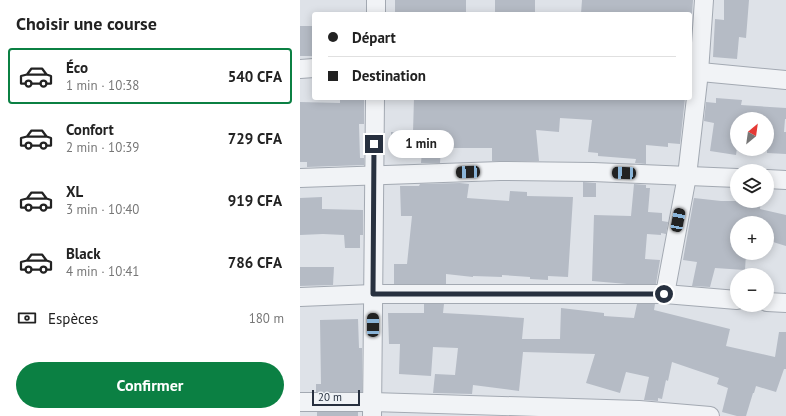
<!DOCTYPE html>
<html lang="fr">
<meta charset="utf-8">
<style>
body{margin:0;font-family:"PT Sans",sans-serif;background:#f2f2f2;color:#222;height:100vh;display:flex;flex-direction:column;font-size:15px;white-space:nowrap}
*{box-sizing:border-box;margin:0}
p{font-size:13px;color:#767676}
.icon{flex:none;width:22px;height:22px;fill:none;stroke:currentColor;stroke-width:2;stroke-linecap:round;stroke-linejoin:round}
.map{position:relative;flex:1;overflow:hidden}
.side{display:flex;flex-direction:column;background:#fff;width:300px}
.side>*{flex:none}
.hud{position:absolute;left:12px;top:12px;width:380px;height:88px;border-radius:4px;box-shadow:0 2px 10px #0003;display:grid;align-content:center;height:88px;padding:0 16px;background:#fff}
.needle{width:26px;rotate:29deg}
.buttons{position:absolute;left:430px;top:112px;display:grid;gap:8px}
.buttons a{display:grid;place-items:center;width:44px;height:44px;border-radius:50%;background:#fff;box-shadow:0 2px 10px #0003;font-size:20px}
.scale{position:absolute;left:12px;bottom:10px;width:48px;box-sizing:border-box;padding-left:4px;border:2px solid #27303f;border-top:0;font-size:11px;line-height:14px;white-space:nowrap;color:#27303f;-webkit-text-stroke:3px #edf1f5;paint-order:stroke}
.end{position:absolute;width:18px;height:18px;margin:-9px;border:5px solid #27303f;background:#fff;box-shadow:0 0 0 2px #fff}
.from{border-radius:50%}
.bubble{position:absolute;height:28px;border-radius:14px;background:#fff;box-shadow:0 2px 10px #0003;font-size:13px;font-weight:800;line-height:28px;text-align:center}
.car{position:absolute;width:12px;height:24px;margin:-12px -6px;border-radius:5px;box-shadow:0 0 3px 1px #0007;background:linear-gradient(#222 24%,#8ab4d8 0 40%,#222 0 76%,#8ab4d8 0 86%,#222 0)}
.hud b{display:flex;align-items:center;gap:14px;height:38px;font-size:15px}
.hud b+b{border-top:1px solid #e0e0e0}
.hud i{width:10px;height:10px;background:#222}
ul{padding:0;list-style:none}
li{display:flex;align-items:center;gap:12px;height:56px;margin:0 8px 6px;padding:0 8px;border:2px solid transparent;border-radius:4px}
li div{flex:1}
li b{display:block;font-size:15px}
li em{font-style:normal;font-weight:800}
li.current{border-color:#0b8043}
li>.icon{width:36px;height:36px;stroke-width:1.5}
h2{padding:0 16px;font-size:18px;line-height:48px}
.pay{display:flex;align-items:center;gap:10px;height:44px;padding:0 16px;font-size:15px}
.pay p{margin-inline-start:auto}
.primary-button{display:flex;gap:8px;margin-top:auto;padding:8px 16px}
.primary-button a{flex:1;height:46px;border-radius:24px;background:#0b8043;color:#fff;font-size:16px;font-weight:800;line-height:46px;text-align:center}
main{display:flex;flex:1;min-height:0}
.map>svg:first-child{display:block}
.building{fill:#b5bbc5}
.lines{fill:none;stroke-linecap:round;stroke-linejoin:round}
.minor-casing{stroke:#a3a9b2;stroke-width:20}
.minor{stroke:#f1f3f6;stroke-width:18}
.route{stroke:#27303f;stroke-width:5}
</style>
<main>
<section class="side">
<h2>Choisir une course</h2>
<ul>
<li class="current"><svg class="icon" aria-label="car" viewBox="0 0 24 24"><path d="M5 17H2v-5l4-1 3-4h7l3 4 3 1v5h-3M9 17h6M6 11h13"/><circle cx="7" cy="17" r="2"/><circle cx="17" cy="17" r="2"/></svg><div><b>Éco</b><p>1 min · 10:38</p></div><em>540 CFA</em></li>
<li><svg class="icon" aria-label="car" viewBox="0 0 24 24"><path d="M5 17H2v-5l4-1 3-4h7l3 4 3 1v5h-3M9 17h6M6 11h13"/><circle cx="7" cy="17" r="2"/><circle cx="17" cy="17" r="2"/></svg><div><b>Confort</b><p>2 min · 10:39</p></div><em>729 CFA</em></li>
<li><svg class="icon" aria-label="car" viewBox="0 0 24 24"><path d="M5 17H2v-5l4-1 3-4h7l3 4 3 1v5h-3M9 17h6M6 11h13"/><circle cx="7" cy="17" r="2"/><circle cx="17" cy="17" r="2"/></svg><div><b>XL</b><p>3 min · 10:40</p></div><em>919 CFA</em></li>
<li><svg class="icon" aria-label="car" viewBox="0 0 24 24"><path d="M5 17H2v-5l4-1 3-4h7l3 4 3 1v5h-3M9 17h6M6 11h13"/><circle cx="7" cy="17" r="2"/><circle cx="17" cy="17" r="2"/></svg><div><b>Black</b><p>4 min · 10:41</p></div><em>786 CFA</em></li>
</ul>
<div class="pay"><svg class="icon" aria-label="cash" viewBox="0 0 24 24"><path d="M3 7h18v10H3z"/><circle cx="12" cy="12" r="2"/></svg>Espèces<p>180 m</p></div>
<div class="primary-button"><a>Confirmer</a></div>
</section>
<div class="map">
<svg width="486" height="416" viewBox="0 0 486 416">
<rect width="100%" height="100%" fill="#dee2e8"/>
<g class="building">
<path d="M 95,0 L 166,0 L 166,14 L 143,14 L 143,12 L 95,14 Z"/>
<rect x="195" y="0" width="40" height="14"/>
<path d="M 282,0 L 393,0 L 392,14 L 281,14 Z"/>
<path d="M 424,0 L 449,0 L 446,38 L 439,37 L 437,59 L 413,57 L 415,19 L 424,20 Z"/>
<rect x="0" y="26" width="14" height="30"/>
<path d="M 40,98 L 64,98 L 64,124 L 59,124 L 60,158 L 64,158 L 64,165 L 7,167 L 7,162 L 0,162 L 0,102 L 40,103 Z"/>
<path d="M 114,98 L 260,98 L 276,99 L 276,98 L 385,98 L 380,144 L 368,143 L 368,147 L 346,145 L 346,164 L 335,163 L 336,159 L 298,156 L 298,153 L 288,152 L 292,120 L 260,118 L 259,132 L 236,130 L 239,161 L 192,161 L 192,148 L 141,148 L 140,163 L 121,163 L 122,151 L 91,150 L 91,132 L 113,132 Z"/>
<path d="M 416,98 L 442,100 L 441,105 L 486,108 L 486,119 L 485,119 L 484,132 L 486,132 L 486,154 L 467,153 L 467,119 L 437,119 L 437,148 L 436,155 L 410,151 L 414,123 L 404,121 L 406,102 L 416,103 Z"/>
<path d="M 283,182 L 296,183 L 296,197 L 283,197 Z"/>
<path d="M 160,183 L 169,184 L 167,198 L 209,201 L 210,191 L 227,192 L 227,196 L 273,197 L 268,277 L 248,276 L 248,280 L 230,279 L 230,277 L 202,275 L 202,277 L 173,276 L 173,277 L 146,274 L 146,284 L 94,284 L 94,264 L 107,264 L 112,216 L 101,216 L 100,186 L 119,186 L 120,184 Z"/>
<path d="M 334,184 L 346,185 L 346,188 L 350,188 L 348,212 L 362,213 L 362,221 L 368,222 L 366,234 L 361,233 L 361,235 L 347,234 L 345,259 L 360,260 L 356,284 L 327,284 L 292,281 L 294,215 L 331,216 Z"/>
<path d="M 22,197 L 22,209 L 63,210 L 63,235 L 60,235 L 60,248 L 45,248 L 44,235 L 23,234 L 0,235 L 0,198 Z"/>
<path d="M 394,198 L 421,201 L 461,201 L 460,209 L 486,215 L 486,246 L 473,242 L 472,248 L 467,248 L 467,223 L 437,223 L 437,253 L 446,253 L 445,270 L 415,268 L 410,287 L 392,286 L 397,262 L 383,260 Z"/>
<path d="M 0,267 L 34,267 L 33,285 L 0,286 Z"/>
<path d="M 124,304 L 144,304 L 143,313 L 180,315 L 224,318 L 222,339 L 260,339 L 261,308 L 304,313 L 304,316 L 334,318 L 337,304 L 355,304 L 354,310 L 430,329 L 426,346 L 475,357 L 479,332 L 486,332 L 486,369 L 484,369 L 476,392 L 456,386 L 454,393 L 453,393 L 446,416 L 437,416 L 422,412 L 428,388 L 417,384 L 419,378 L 372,362 L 368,381 L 366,380 L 362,399 L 358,398 L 358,401 L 344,400 L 349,377 L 326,372 L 320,393 L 286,383 L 295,354 L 223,352 L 219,391 L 173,385 L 172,394 L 133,393 L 135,374 L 155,375 L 158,348 L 133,347 L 131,376 L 99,374 L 100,344 L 89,344 L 88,313 L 124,313 Z"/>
<path d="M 58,319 L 59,348 L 62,348 L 62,392 L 16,392 L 16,384 L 21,384 L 20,320 Z"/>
<rect x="17" y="412" width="41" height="4"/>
</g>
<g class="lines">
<defs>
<g id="minor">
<path d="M 76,14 L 76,0"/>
<path d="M 0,69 L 14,68"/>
<path d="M 390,71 L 486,80"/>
<path d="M 0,178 L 200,171 L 293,172 L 437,178"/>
<path d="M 467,179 L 486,180"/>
<path d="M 365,294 L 387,176 L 399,72 L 404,0"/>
<path d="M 0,297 L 73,294 L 365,294 L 437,300"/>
<path d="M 467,302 L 486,303"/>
<path d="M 0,402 L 72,402 L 339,410 L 410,416"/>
<path d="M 72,416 L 75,98"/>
</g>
</defs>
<use href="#minor" class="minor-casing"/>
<use href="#minor" class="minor"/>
</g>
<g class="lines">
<path class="route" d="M 74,144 L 73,294 L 364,294"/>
</g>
</svg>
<div class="buttons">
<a><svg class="needle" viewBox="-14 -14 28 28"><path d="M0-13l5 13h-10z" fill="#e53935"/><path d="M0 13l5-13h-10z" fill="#767676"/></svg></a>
<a><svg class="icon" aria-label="layers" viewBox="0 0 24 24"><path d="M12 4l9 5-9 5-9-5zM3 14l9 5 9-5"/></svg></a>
<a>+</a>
<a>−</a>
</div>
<div class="scale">20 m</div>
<i class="end from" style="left:364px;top:294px"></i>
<i class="end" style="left:74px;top:144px"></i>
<div class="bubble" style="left:88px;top:130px;width:66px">1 min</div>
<i class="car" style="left:168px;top:172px;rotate:268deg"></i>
<i class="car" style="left:324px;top:173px;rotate:272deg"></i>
<i class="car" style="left:378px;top:220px;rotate:11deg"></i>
<i class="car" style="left:73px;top:325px;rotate:0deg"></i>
<div class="hud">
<b><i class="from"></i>Départ</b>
<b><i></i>Destination</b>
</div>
</div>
</main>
